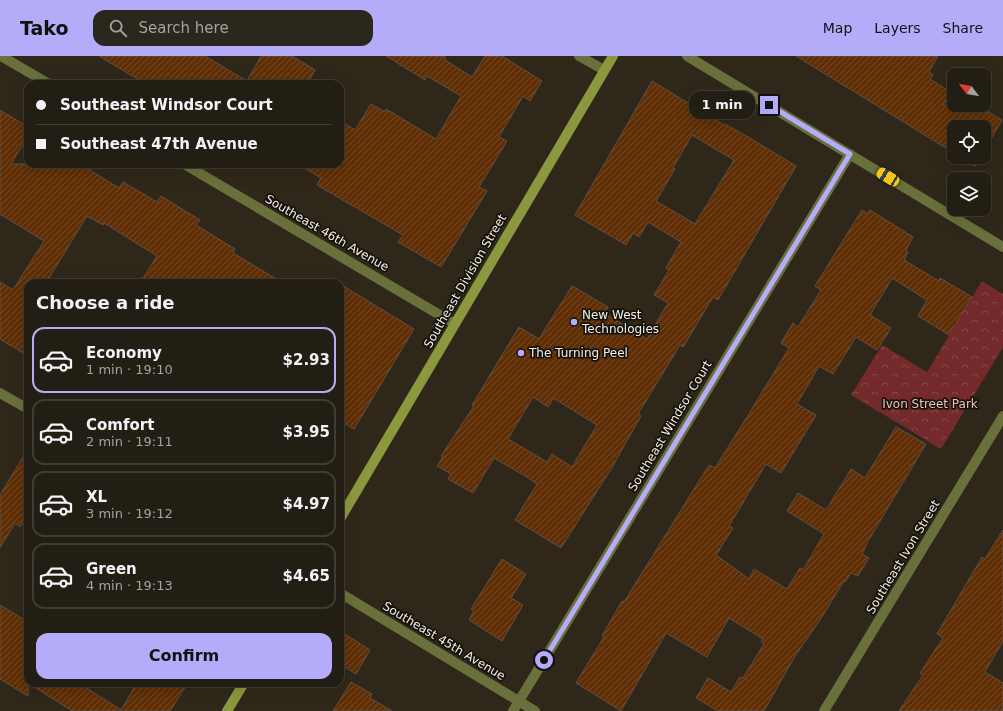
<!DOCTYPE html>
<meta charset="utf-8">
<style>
body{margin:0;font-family:"DejaVu Sans",sans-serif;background:#2b271d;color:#f1f3f6;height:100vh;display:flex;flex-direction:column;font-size:15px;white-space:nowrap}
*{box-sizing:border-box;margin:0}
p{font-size:13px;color:#a3a2a0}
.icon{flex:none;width:22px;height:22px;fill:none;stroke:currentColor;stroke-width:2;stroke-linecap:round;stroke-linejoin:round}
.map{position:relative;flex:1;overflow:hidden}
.drawer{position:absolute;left:24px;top:223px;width:320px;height:408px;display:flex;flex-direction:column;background:#231e14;border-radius:12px;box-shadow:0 4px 16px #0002,0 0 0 1px #403c34}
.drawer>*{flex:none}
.banner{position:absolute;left:24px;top:24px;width:320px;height:88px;border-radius:12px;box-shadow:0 4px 16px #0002,0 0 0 1px #403c34;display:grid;align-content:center;height:88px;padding:0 12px;background:#231e14}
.needle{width:26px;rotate:301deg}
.fabs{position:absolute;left:947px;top:12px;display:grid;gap:8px}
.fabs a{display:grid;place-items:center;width:44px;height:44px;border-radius:8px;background:#231e14;box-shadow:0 4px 16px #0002,0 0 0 1px #403c34;font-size:20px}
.end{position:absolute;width:18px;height:18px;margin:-9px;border:5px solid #b4acf9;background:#111;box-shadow:0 0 0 2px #111}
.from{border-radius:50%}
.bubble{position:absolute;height:28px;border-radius:12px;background:#231e14;box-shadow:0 4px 16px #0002,0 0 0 1px #403c34;font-size:13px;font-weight:700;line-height:28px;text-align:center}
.car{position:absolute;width:12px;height:24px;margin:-12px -6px;border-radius:5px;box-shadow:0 0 3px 1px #0007;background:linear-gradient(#f5c518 24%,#345 0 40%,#f5c518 0 76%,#345 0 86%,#f5c518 0)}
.banner b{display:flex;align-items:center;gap:14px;height:38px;font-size:15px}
.banner b+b{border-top:1px solid #403c34}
.banner i{width:10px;height:10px;background:#f1f3f6}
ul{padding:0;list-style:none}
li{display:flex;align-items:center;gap:12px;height:66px;margin:0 8px 6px;padding:0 4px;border:2px solid #403c34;border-radius:12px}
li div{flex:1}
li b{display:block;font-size:15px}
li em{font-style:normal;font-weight:700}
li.on{border-color:#b4acf9}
li>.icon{width:36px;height:36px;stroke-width:1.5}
h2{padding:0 12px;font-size:18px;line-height:48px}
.cta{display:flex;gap:8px;margin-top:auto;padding:8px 12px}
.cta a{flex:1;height:46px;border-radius:12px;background:#b4acf9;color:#111;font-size:16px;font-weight:700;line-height:46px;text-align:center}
header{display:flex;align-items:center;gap:24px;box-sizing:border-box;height:56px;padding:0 20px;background:#b4acf9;color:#111}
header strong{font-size:19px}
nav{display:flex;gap:22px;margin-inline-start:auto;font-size:14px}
.search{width:280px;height:36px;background:#2b271d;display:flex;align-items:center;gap:10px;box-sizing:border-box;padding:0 14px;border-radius:12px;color:#a3a2a0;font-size:15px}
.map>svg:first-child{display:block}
.forest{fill:url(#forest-crowns)}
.building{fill:url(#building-hatch);stroke:#5f4f45;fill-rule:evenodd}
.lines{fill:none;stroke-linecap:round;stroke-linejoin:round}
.minor{stroke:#69703b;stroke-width:10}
.secondary{stroke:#8c983e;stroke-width:10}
.route{stroke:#b4acf9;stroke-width:5}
.poi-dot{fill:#b4acf9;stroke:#15120b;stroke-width:1.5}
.labels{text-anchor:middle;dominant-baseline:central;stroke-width:3.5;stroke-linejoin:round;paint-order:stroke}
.street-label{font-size:12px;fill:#f4efe6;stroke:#15120b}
.poi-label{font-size:12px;fill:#f4efe6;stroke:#15120b;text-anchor:start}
.park-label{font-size:12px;fill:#f0c0be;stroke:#15120b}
</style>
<header>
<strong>Tako</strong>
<div class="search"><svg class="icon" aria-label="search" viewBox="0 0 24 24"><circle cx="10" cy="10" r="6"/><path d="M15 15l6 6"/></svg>Search here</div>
<nav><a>Map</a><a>Layers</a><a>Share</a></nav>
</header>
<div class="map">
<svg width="1003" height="655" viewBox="0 0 1003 655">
<defs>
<pattern id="forest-crowns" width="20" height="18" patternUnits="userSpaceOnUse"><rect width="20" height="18" fill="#74292b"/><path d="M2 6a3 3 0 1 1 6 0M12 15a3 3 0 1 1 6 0" fill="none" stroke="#88484a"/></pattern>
<pattern id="building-hatch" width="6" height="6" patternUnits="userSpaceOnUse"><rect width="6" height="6" fill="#5f2e05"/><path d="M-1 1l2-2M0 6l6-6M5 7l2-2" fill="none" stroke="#774d29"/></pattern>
</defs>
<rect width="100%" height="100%" fill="#2f281a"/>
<path class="forest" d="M 982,225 L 1003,238 L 1003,291 L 941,393 L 851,339 L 882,289 L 927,316 Z"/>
<g class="building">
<path d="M 99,0 L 205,0 L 247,25 L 261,0 L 292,0 L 315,14 L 307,28 L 146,28 Z"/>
<path d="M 386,0 L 445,0 L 445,4 L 472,21 L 485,0 L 502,0 L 542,25 L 530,45 L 523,40 L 499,81 L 507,85 L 479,131 L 487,135 L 441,211 L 398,186 L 403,179 L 317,129 L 321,122 L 297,108 L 340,108 L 340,65 L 355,74 L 371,48 L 385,56 L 386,53 L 436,83 L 461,40 L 427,20 L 425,24 Z"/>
<path d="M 796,0 L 938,0 L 929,16 L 933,19 L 930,23 L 951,36 L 943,49 L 976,49 L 1002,64 L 984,95 L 984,71 L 954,71 L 954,97 Z"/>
<path d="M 652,25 L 724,69 L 725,68 L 748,81 L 796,110 L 718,244 L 713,241 L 683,291 L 680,289 L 638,358 L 641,360 L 611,413 L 561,492 L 515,464 L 537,428 L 527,421 L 494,402 L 473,437 L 448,423 L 451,418 L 437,410 L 443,401 L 441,400 L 474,350 L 472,349 L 519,271 L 539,283 L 572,230 L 608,251 L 604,257 L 647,283 L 668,247 L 654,239 L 669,214 L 666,212 L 681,186 L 648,166 L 639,181 L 633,177 L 626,189 L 575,159 ZM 692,79 L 734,104 L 695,168 L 656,145 L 675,113 L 673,112 ZM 533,341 L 548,351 L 553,342 L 597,369 L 572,411 L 552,398 L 547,406 L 508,383 Z"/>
<path d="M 0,54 L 28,71 L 28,80 L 11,108 L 80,108 L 119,132 L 123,126 L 157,146 L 161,140 L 200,164 L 196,169 L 235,193 L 233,197 L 283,227 L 140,227 L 157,200 L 104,167 L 103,169 L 87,160 L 46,227 L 28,227 L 28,300 L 0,283 L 0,226 L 13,234 L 44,185 L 0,158 Z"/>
<path d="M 960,101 L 980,101 L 975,110 Z"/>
<path d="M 862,154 L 868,158 L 870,154 L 913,181 L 906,194 L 908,196 L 904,204 L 939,225 L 940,222 L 972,241 L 949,279 L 918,260 L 927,244 L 892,222 L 870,259 L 891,272 L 877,294 L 856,281 L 833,318 L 819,310 L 797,348 L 816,359 L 781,417 L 766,408 L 729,470 L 733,472 L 716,499 L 749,523 L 754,513 L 787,533 L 800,512 L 803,514 L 824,478 L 787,455 L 798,437 L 826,454 L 851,413 L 865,422 L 896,371 L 926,388 L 867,487 L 862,498 L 869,502 L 858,520 L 851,517 L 845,526 L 844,525 L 820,564 L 795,600 L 764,655 L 718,655 L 696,642 L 708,622 L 731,636 L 740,621 L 743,622 L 764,588 L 761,586 L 763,583 L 729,562 L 707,601 L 666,577 L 621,655 L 576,627 L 604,581 L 602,580 L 622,545 L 624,546 L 709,409 L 715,412 L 747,361 L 789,292 L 781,287 L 793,267 L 798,271 L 821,234 L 815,230 Z"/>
<path d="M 340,228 L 414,273 L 354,373 L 340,365 Z"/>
<path d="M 28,393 L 28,457 L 20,471 L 15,467 L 0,492 L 0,439 Z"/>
<path d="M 1003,474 L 1003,585 L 985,616 L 1003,627 L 1003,655 L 899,655 L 923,619 L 920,617 L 943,582 L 937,578 L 982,501 L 985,503 Z"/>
<path d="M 502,503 L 526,518 L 511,542 L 523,549 L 502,585 L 469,564 L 474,555 L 471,553 Z"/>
<path d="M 0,549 L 28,566 L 28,627 L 79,627 L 121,654 L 137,627 L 188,627 L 170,655 L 72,655 L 28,627 L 28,640 L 0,623 Z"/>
<path d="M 340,575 L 370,594 L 356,618 L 340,608 Z"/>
<path d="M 351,626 L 372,638 L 370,642 L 392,655 L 333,655 Z"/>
</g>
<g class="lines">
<g class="minor">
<path d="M 1,0 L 49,28"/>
<path d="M 579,0 L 604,14"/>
<path d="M 687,0 L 1003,191"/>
<path d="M 184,108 L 455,268"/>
<path d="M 0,337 L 28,353"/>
<path d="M 340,537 L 535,655"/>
<path d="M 513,655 L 850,98"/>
<path d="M 824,655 L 1003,360"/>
</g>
<g class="secondary">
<path d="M 340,463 L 613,0"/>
<path d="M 227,655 L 244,627"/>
</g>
</g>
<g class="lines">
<path class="route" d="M 544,604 L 850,98 L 769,49"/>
</g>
<g class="poi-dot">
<circle cx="574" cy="266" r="4"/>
<circle cx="521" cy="297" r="4"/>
</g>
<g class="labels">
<g class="street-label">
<text transform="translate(327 177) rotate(30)">Southeast 46th Avenue</text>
<text transform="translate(465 225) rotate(-60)">Southeast Division Street</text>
<text transform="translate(670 370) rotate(-59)">Southeast Windsor Court</text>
<text transform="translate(903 501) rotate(-59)">Southeast Ivon Street</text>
<text transform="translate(444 585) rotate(31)">Southeast 45th Avenue</text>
</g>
<g class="poi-label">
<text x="582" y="259">New West<tspan x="582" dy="14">Technologies</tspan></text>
<text x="529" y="297">The Turning Peel</text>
</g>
<g class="park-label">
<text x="930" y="348">Ivon Street Park</text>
</g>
</g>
</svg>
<div class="fabs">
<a><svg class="needle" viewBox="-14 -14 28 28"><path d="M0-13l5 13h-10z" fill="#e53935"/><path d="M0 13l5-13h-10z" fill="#a3a2a0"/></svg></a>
<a><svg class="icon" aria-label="locate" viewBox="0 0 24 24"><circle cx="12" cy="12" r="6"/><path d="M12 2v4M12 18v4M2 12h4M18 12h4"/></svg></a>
<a><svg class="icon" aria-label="layers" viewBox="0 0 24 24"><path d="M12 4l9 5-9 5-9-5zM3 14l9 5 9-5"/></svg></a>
</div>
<i class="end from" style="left:544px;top:604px"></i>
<i class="end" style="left:769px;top:49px"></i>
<div class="bubble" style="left:689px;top:35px;width:66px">1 min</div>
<i class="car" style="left:888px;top:121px;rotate:301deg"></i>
<div class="banner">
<b><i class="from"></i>Southeast Windsor Court</b>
<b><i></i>Southeast 47th Avenue</b>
</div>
<section class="drawer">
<h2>Choose a ride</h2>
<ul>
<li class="on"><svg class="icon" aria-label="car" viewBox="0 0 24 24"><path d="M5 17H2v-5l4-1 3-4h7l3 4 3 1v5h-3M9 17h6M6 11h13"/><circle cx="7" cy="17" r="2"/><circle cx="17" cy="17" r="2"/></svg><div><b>Economy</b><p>1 min · 19:10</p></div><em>$2.93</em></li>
<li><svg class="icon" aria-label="car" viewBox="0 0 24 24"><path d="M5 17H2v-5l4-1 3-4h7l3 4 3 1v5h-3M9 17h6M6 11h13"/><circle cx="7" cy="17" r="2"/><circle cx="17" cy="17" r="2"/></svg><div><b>Comfort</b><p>2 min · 19:11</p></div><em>$3.95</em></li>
<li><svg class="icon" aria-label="car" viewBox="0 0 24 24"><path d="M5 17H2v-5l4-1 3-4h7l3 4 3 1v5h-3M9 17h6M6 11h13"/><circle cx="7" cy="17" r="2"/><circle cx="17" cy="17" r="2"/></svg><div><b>XL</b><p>3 min · 19:12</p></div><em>$4.97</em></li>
<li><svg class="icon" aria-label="car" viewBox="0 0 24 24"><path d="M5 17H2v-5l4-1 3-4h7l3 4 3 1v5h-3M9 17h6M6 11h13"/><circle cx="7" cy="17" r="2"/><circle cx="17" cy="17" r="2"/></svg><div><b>Green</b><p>4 min · 19:13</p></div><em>$4.65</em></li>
</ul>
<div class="cta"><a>Confirm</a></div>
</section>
</div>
